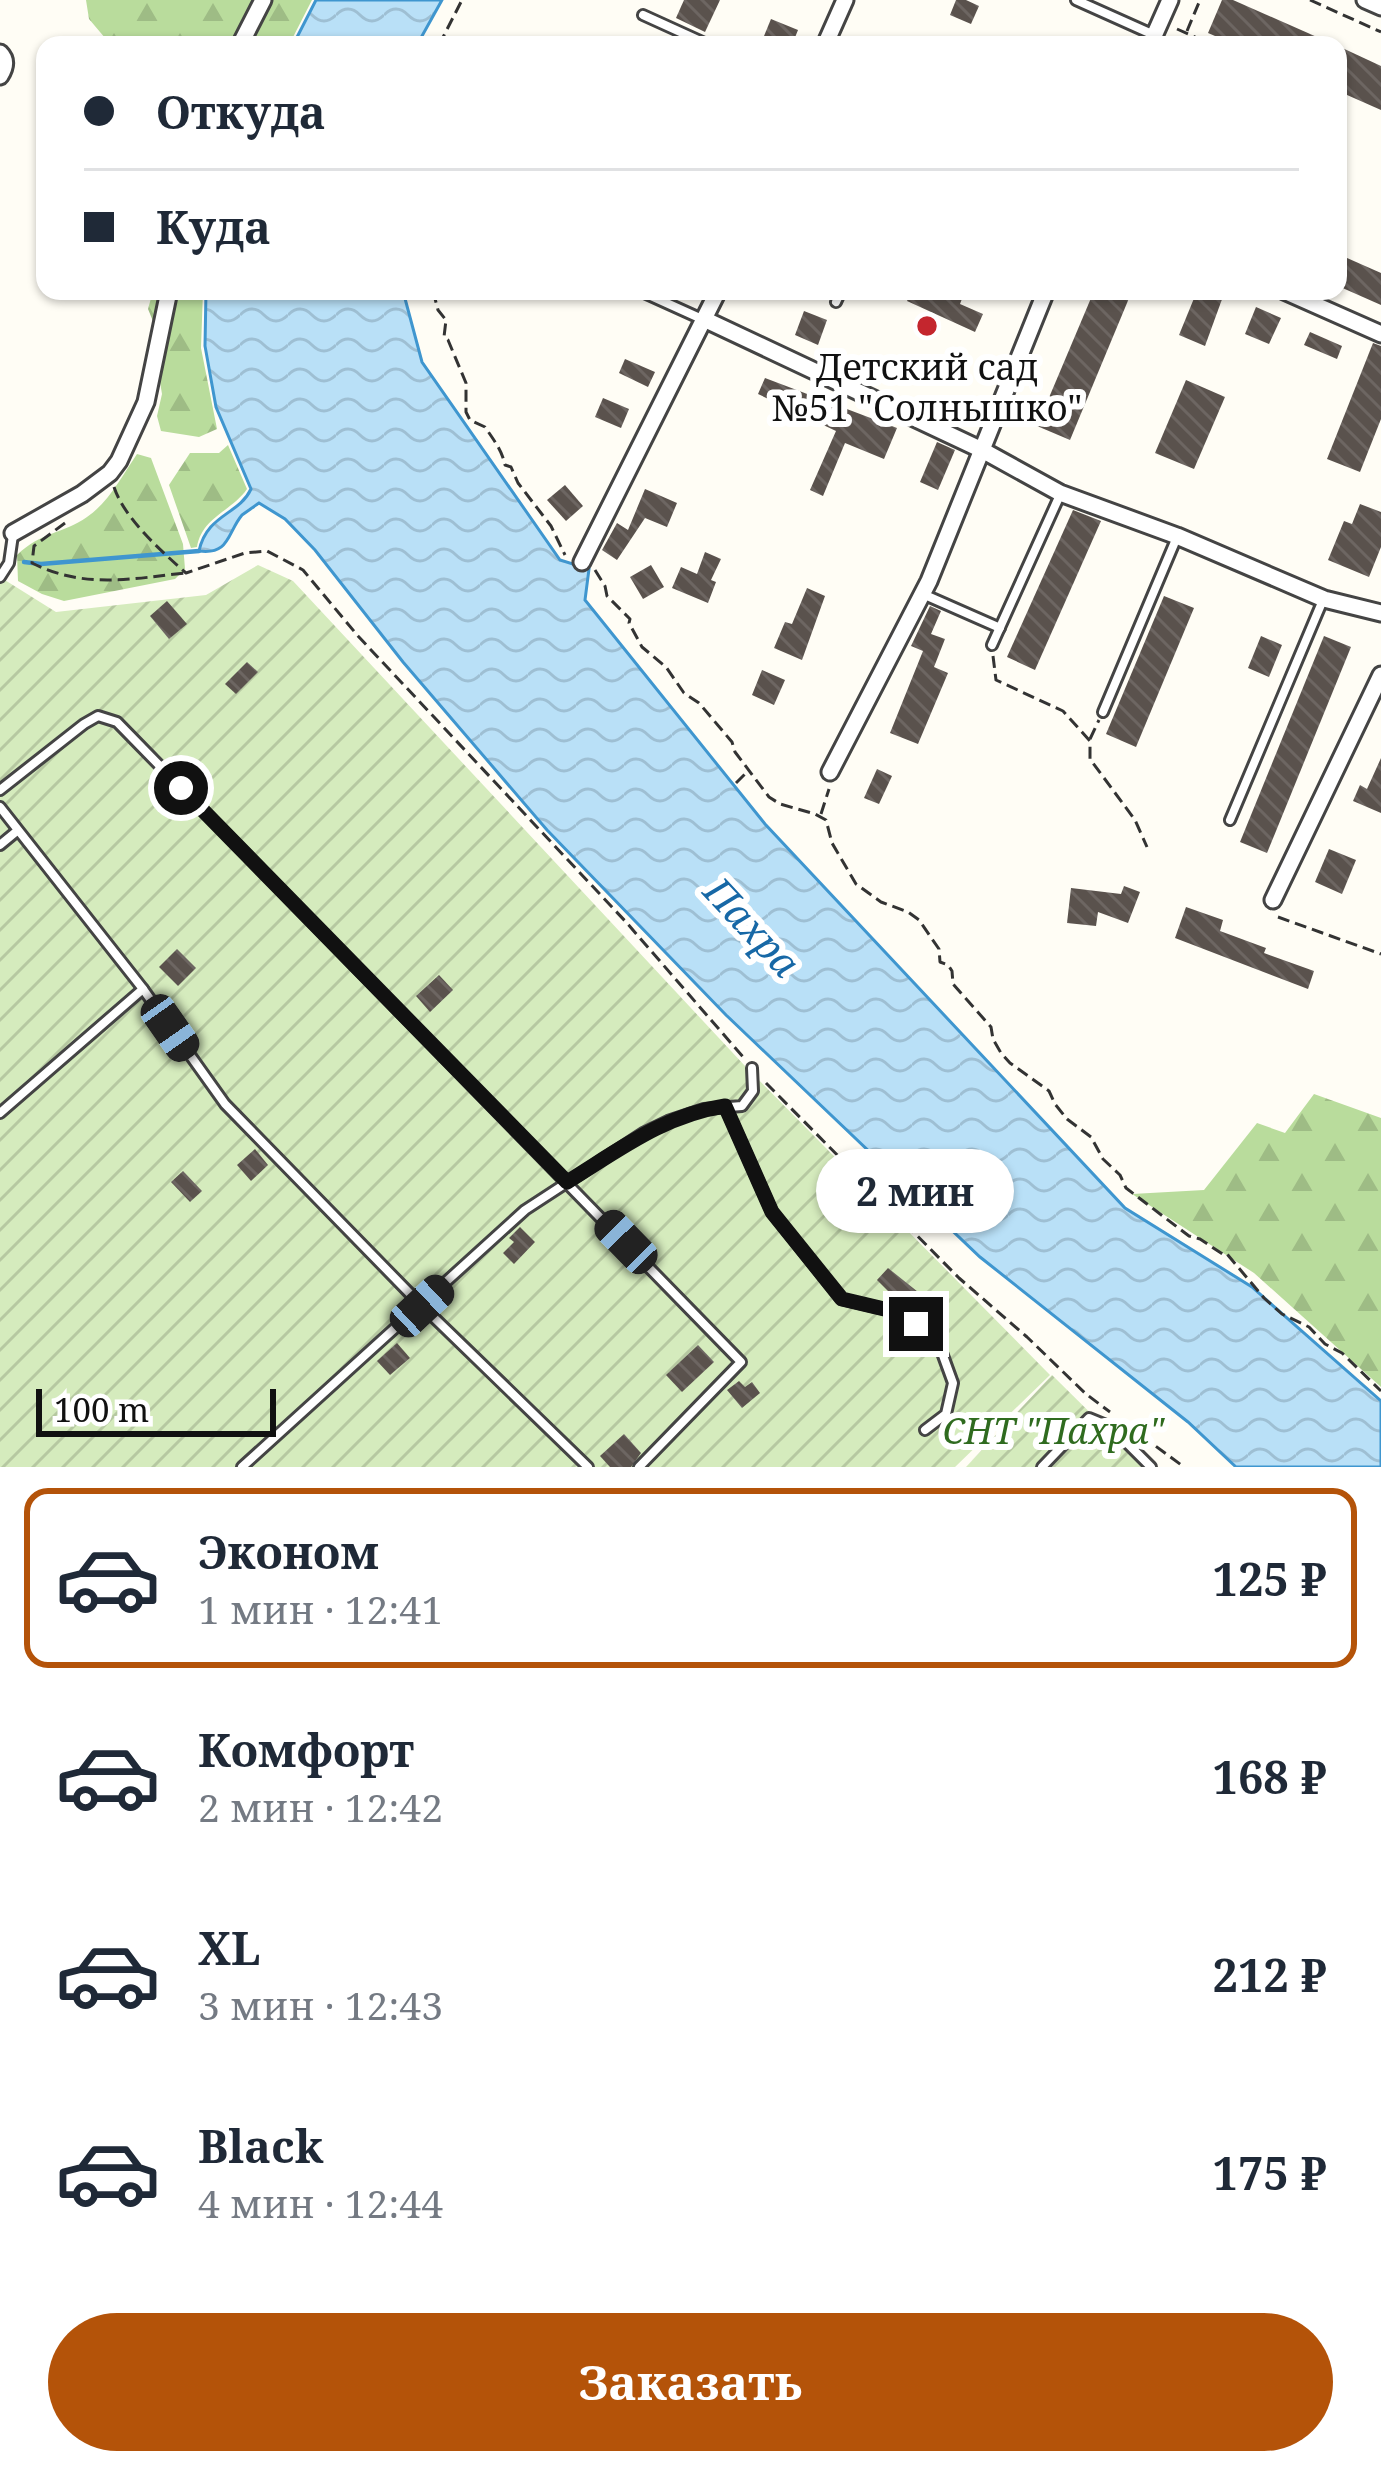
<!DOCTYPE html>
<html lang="ru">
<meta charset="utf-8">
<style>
body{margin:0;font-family:"Noto Serif",serif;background:#f6f6f7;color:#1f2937;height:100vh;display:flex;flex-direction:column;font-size:45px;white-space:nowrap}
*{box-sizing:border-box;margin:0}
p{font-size:39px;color:#747a83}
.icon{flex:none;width:66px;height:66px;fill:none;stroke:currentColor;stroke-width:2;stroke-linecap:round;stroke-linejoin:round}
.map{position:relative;height:1467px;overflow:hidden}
.panel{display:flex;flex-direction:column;background:#fff;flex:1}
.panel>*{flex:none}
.top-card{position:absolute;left:36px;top:36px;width:1311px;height:264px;border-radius:24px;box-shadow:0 3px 9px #0004;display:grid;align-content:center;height:264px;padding:0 48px;background:#fff}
.scale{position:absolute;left:36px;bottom:30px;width:240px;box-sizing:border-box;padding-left:12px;border:6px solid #111;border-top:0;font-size:33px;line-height:42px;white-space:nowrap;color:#111;-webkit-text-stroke:9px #fff;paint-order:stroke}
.end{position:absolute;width:54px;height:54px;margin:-27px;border:15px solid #111;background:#fff;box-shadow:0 0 0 6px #fff}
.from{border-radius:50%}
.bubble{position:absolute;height:84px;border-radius:42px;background:#fff;box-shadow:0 3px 9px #0004;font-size:39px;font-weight:700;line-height:84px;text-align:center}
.car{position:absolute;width:36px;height:72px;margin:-36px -18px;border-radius:15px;box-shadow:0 0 9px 3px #0007;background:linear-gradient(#222 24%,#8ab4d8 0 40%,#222 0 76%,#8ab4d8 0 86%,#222 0)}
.top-card b{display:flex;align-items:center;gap:42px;height:114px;font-size:45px}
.top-card b+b{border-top:3px solid #e0e1e3}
.top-card i{width:30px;height:30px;background:#1f2937}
ul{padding:21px 0 0;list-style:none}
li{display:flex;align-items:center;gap:36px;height:180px;margin:0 24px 18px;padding:0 24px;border:6px solid transparent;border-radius:24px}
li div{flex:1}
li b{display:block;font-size:45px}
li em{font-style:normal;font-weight:700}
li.selected{border-color:#b45309}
li>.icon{width:108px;height:108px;stroke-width:1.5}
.action{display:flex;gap:24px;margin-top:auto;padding:24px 48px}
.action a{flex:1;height:138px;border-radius:72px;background:#b45309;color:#fff;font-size:48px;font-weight:700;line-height:138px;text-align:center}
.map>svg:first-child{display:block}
.forest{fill:url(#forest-firs)}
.garden{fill:url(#garden-furrows)}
.water{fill:url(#water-waves);stroke:#3f96cf;stroke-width:3}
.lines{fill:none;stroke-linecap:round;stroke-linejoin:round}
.stream{stroke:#3f96cf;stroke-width:4.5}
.building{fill:url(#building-back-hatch)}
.lane-casing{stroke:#444;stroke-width:14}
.street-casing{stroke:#444;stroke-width:21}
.path{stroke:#333;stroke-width:3;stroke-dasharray:12 6;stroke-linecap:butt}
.lane{stroke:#fff;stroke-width:8}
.street{stroke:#fff;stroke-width:15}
.route{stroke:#111;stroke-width:15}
.poi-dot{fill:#c4262e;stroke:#fff;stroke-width:4.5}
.labels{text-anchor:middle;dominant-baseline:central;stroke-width:12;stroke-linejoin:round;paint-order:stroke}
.poi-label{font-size:36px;fill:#111;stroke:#fff}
.park-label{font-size:36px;font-style:italic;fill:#2f6b1f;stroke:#fff}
.water-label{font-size:39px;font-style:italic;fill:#1768a6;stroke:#fff}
</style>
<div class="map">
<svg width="1381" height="1467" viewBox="0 0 1381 1467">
<defs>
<pattern id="forest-firs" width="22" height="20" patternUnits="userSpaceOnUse" patternTransform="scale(3)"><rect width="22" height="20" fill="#b9dc9c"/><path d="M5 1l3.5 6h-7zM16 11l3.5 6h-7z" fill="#9ebc85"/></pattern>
<pattern id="garden-furrows" width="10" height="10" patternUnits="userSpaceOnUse" patternTransform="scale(3)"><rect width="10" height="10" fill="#d5ebbd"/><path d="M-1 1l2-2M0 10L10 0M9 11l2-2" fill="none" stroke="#b6c8a1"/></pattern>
<pattern id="water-waves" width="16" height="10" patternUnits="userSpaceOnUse" patternTransform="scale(3)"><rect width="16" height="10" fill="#b9e0f7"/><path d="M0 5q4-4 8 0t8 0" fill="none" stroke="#9ebfd3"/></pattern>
<pattern id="building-back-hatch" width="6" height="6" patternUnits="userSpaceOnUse" patternTransform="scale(3)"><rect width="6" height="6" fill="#5a524d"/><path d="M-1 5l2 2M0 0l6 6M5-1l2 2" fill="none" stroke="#6d6662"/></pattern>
</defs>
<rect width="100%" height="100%" fill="#fffdf5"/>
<g class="forest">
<path d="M 86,0 L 312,0 L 289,45 L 221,45 L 222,40 L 212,45 L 111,45 L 89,19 Z"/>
<path d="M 153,291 L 203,291 L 201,348 L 217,429 L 199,437 L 161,431 L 157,416 L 162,394 L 158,370 L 157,331 L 148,309 Z"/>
<path d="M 228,445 L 247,489 C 232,511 202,517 197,547 L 191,548 L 169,485 L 190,453 L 219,453 Z"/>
<path d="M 137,454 L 151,458 L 183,544 L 185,569 L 175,579 L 64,601 L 42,594 L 18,581 L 17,555 C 42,531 63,534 87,517 C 109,502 122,476 137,454 Z"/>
<path d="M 1314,1094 L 1381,1118 L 1381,1387 L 1254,1273 L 1132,1194 L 1204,1190 L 1257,1123 L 1285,1133 Z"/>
</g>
<g class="garden">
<path d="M 258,565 L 293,581 L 745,1066 L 1050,1375 L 955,1467 L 0,1467 L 0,577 L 56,612 L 206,595 Z"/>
<path d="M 1052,1375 L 1145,1467 L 966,1467 Z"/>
</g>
<g class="water">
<path d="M 316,0 L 442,0 L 417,45 L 293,45 Z"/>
<path d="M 206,291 L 403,291 L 422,362 L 560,560 L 589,569 L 585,600 L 765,824 L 1125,1208 L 1252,1287 L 1381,1401 L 1381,1467 L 1236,1467 L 1188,1422 L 980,1257 L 726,1015 L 547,830 L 403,662 L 315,550 L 285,519 L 259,503 C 256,505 245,513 242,515 C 227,533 230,555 199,551 C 207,514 239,515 251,489 L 216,407 L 205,346 Z"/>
</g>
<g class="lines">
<path class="stream" d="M 24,562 L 41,564 L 199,551"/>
</g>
<g class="building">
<path d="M 684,0 L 720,0 L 705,32 L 676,18 Z"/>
<path d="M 956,0 L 966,0 L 979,6 L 971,24 L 950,15 Z"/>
<path d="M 1222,0 L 1233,0 L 1335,45 L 1236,45 L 1208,33 Z"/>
<path d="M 771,19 L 798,30 L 792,45 L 764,36 Z"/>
<path d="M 1338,46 L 1381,66 L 1381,110 L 1338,91 Z"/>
<path d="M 1338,254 L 1381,273 L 1381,305 L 1338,286 Z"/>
<path d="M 912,291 L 932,291 L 947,298 L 950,291 L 965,291 L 960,304 L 983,314 L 975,332 L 907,301 Z"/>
<path d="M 1094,291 L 1132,291 L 1070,440 L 1037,426 Z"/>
<path d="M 1197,291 L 1225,291 L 1205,346 L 1179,335 Z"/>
<path d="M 1256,307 L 1281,318 L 1269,344 L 1245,334 Z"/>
<path d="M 804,311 L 827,320 L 818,345 L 795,335 Z"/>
<path d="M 1310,332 L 1342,346 L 1337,359 L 1304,345 Z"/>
<path d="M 1373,343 L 1381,346 L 1381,419 L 1360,472 L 1327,459 Z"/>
<path d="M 625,359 L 655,372 L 648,387 L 619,373 Z"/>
<path d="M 765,378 L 897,428 L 884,459 L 845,443 L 823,496 L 810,490 L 836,431 L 758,394 Z"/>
<path d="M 1186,380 L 1225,397 L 1194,469 L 1155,453 Z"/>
<path d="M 603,398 L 629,409 L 621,428 L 595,417 Z"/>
<path d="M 937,442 L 955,450 L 938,490 L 920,482 Z"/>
<path d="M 565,485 L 583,506 L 566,521 L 547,500 Z"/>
<path d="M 645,489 L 677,503 L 667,527 L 645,518 L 617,560 L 602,550 L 617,523 L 628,530 Z"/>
<path d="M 1360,504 L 1381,512 L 1381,547 L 1369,577 L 1328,560 L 1344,521 L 1352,524 Z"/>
<path d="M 1073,510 L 1101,521 L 1035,670 L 1007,657 Z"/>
<path d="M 705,552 L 721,559 L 711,580 L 716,582 L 708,603 L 672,588 L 681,567 L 697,574 Z"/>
<path d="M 651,565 L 664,587 L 643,599 L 630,577 Z"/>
<path d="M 807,588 L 825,596 L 802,660 L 774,648 L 785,622 L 792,624 Z"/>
<path d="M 1164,596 L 1194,608 L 1136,747 L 1106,734 Z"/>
<path d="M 167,601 L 187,624 L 169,639 L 150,616 Z"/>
<path d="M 930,606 L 941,611 L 931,634 L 945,639 L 934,667 L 948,673 L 918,744 L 890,733 L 923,651 L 911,646 Z"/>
<path d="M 1261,636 L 1282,645 L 1269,677 L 1248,668 Z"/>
<path d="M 1324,636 L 1351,647 L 1267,853 L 1240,842 Z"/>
<path d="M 247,662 L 258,672 L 236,694 L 225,684 Z"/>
<path d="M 762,670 L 785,680 L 774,705 L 752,695 Z"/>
<path d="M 1381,758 L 1381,813 L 1353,801 L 1360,785 L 1367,789 Z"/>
<path d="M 877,769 L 892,776 L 879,804 L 864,798 Z"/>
<path d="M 1329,849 L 1356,860 L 1342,894 L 1315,882 Z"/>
<path d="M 1124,886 L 1140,892 L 1128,923 L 1098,912 L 1096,926 L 1067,923 L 1071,888 L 1121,894 Z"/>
<path d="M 1186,907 L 1223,920 L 1220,931 L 1266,948 L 1264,953 L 1314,971 L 1308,989 L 1175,938 Z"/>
<path d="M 177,949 L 196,968 L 178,986 L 159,967 Z"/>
<path d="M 439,975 L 453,990 L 430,1012 L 416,996 Z"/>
<path d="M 255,1149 L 268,1165 L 251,1181 L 237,1165 Z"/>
<path d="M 183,1171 L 202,1191 L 190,1202 L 171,1182 Z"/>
<path d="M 520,1227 L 535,1242 L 514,1264 L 503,1253 L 514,1242 L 509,1238 Z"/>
<path d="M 888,1268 L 918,1292 L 905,1308 L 891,1298 L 893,1296 L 877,1280 Z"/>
<path d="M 397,1343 L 410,1358 L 390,1375 L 377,1361 Z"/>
<path d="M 698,1345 L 714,1362 L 682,1392 L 666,1375 Z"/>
<path d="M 739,1381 L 745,1387 L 752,1382 L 760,1393 L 742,1408 L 727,1390 Z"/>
<path d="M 624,1434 L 641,1453 L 631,1467 L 610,1467 L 600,1456 Z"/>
</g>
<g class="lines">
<defs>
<g id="lane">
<path d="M 1076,0 L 1154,35"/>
<path d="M 643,15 L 709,45"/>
<path d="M 640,291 L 704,320"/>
<path d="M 836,302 L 841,291"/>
<path d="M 0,577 L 9,563 L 13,535"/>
<path d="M 925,595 L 1000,628"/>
<path d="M 992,645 L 1060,495"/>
<path d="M 1103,712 L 1177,537"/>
<path d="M 0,790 L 84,724 L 98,716 L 117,722 L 741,1362 L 639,1467"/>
<path d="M 0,807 L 143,989 L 225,1104 L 422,1306 L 588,1467"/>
<path d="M 1230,820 L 1323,600"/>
<path d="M 0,845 L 17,831"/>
<path d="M 725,1106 L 772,1212 L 841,1299 L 897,1312 L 916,1324 L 941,1350 L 953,1383 L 946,1414 L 925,1430"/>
<path d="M 0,1113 L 143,989"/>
<path d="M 242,1467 L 525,1210 L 643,1133 L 668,1121 L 704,1109 L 742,1106 L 753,1091 L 752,1068"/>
<path d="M 1042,1467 L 1089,1418 L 1111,1427 L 1151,1467"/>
</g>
<g id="street">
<path d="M 1365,0 L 1381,7"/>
<path d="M 240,45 L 263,0"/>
<path d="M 825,45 L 845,0"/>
<path d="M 1150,45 L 1170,0"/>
<path d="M 0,53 C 7,60 5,68 0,76"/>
<path d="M 1284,291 L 1381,334"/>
<path d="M 706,320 L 982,450 L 1060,493 L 1177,536 L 1324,599 L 1381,613"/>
<path d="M 13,533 L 82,494 L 110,473 L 119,461 L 146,402 L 169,291"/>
<path d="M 582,562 L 718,291"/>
<path d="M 830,772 L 929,581 L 1046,291"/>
<path d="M 1273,900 L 1381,675"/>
</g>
</defs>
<use href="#lane" class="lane-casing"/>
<use href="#street" class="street-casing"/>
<g class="path">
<path d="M 1310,0 L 1381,32"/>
<path d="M 1177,29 L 1213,45"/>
<path d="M 1187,31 L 1200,0"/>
<path d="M 439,45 L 462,0"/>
<path d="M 433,291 L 438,310 L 446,320 L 444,337 L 448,340 L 466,383 L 466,412 L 470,420 L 485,427 C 493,439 502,450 505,465 L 511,467 L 518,483 L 551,526 L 565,555"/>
<path d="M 114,487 C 124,518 161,551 186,573 L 245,553 L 267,551 L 303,570 L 358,636 L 626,922 L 744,1058"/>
<path d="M 65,523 L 34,546 L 32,563 C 84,589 130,579 185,573"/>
<path d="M 595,570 L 605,586 L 607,596 L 630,619 L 629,623 L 642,647 L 666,667 L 684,693 L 699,703 L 732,742 L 735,752 L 769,797 L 780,804 L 815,814 L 826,820 L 832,843 L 856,884 L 881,902 L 908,912 L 919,920 L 939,949 L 940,962 L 948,965 L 952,971 L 953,984 L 991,1027 L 993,1039 L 1001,1053 L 1010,1063 L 1049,1091 L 1055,1104 L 1067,1119 L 1091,1137 L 1103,1159 L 1120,1175 L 1126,1188 L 1189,1236 L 1200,1239 L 1224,1255 L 1227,1254 L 1264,1298 L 1282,1314 L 1309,1327 L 1325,1344 L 1342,1353 L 1381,1391"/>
<path d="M 993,656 L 996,680 L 1063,711 L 1090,741 L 1090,759 L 1135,820 L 1147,847"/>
<path d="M 1090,739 L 1099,720"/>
<path d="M 736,783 L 747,772"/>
<path d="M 821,814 L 829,789"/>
<path d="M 1278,917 L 1381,954"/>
<path d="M 766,1083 L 959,1278 L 1027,1337 L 1086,1394 L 1110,1412"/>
<path d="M 1127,1425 L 1184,1467"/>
</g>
<use href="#lane" class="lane"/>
<use href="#street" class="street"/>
</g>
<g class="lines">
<path class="route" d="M 181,788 L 567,1182 C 619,1150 664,1115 725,1106 L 772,1212 L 842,1299 L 897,1312 L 916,1324"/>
</g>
<circle class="poi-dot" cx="927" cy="326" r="12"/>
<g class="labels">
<g class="poi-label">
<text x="927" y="366">Детский сад<tspan x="927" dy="41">№51 "Солнышко"</tspan></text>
</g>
<g class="park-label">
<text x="1053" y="1430">СНТ "Пахра"</text>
</g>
<g class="water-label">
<text transform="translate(753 926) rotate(47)">Пахра</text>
</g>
</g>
</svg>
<div class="scale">100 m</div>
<i class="end from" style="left:181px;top:788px"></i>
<i class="end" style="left:916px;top:1324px"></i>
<div class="bubble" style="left:816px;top:1149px;width:198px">2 мин</div>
<i class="car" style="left:170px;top:1028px;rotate:145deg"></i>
<i class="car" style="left:626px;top:1242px;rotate:316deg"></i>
<i class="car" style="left:422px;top:1306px;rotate:47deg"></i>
<div class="top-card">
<b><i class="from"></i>Откуда</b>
<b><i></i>Куда</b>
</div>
</div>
<section class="panel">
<ul>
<li class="selected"><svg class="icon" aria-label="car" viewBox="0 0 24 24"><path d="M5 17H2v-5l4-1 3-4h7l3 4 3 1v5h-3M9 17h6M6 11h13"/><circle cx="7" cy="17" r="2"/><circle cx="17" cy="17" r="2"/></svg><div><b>Эконом</b><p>1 мин · 12:41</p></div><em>125 ₽</em></li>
<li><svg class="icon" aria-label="car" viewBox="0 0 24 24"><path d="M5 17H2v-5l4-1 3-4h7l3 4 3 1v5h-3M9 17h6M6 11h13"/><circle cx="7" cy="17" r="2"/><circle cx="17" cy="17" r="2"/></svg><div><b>Комфорт</b><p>2 мин · 12:42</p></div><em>168 ₽</em></li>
<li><svg class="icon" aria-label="car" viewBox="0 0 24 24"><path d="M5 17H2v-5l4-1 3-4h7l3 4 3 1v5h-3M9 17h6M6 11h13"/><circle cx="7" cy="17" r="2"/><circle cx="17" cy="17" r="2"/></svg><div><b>XL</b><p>3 мин · 12:43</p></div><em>212 ₽</em></li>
<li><svg class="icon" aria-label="car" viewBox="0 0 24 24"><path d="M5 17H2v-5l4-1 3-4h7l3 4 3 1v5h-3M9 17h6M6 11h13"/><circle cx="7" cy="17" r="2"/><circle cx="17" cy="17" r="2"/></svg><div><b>Black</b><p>4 мин · 12:44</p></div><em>175 ₽</em></li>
</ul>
<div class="action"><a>Заказать</a></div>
</section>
